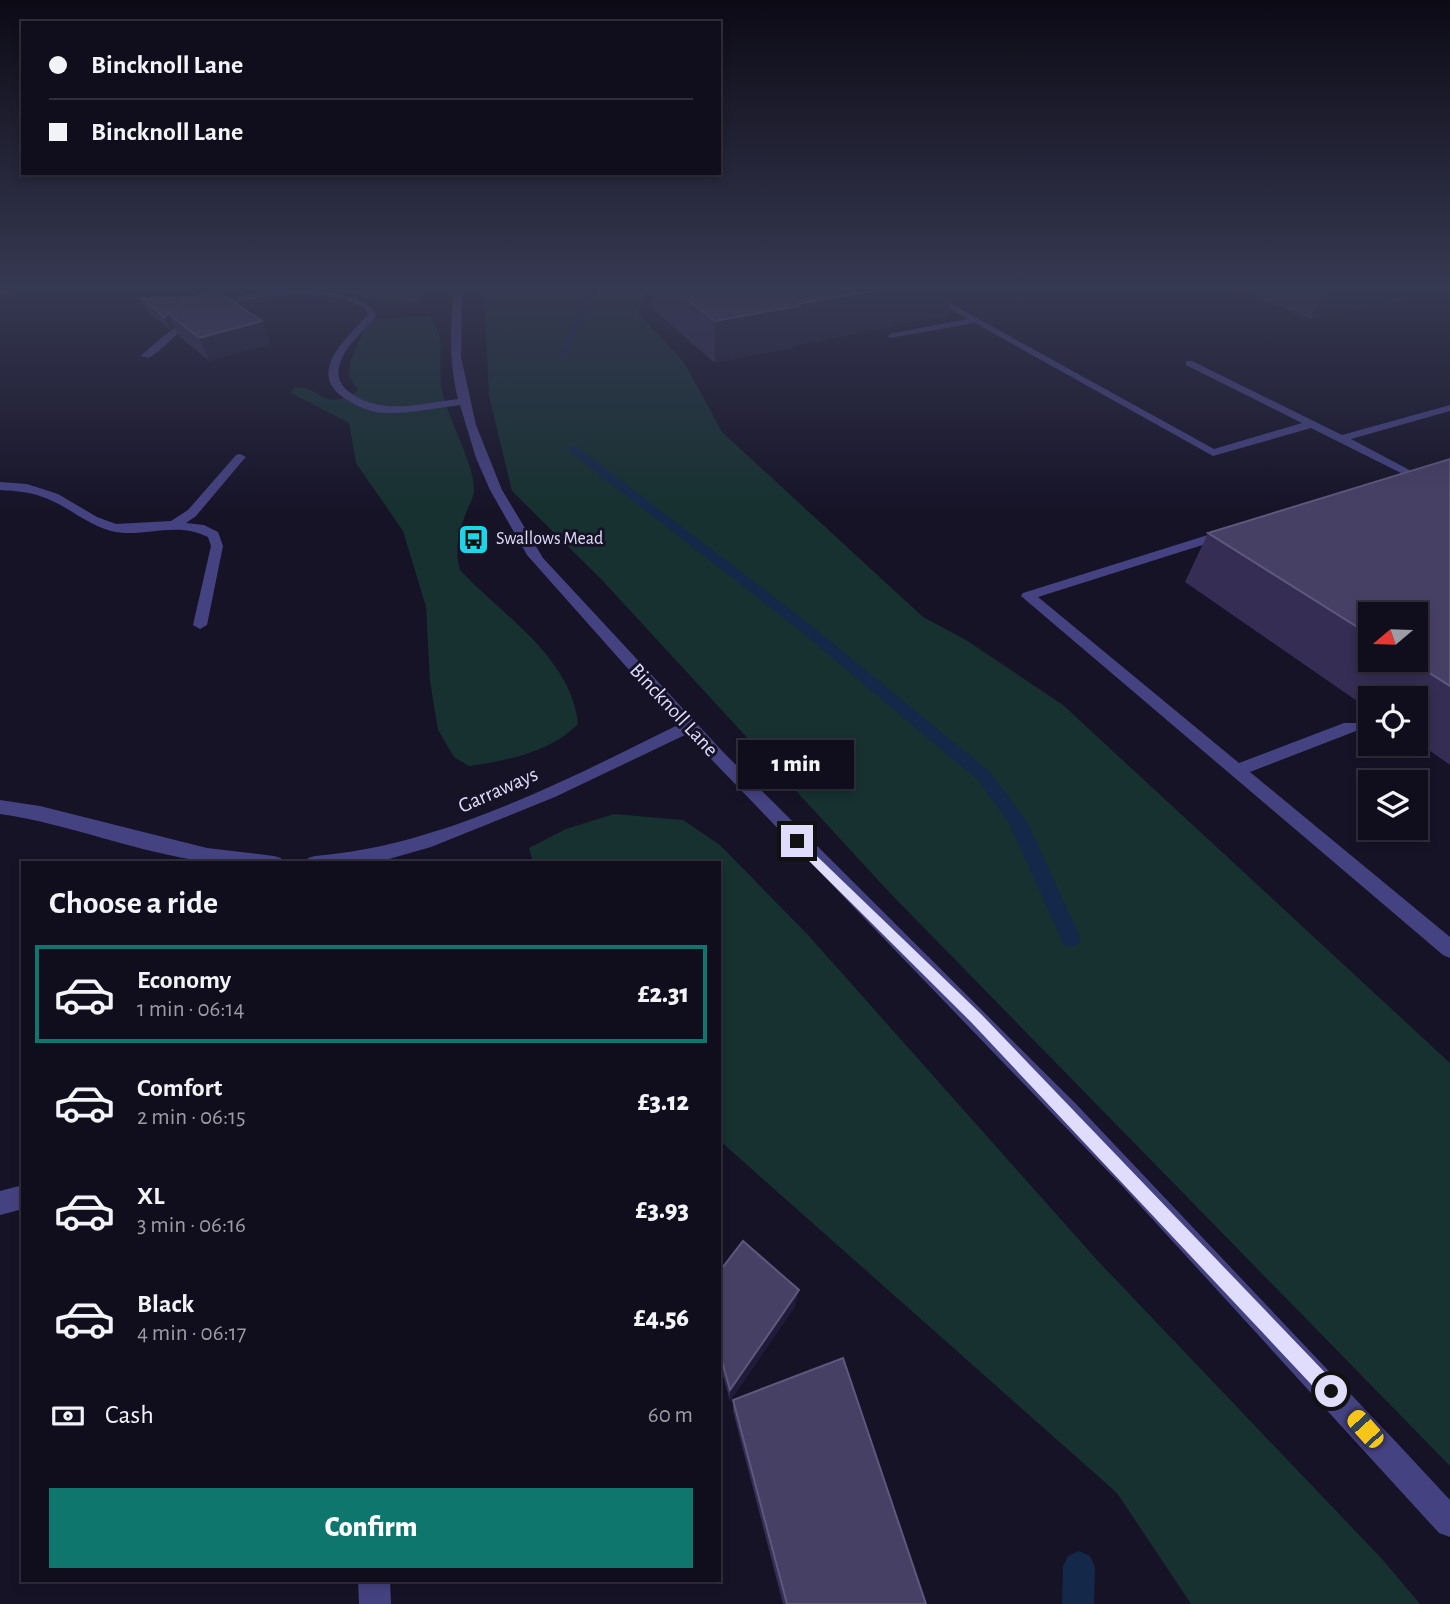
<!DOCTYPE html>
<meta charset="utf-8">
<style>
body{margin:0;font-family:"Alegreya Sans",sans-serif;background:#1e1c2a;color:#f1f3f6;height:100vh;display:flex;flex-direction:column;font-size:26px;white-space:nowrap}
*{box-sizing:border-box;margin:0}
p{font-size:23px;color:#9c9ca4}
.icon{flex:none;width:38px;height:38px;fill:none;stroke:currentColor;stroke-width:2;stroke-linecap:round;stroke-linejoin:round}
.map{position:relative;flex:1;overflow:hidden}
.drawer{position:absolute;left:21px;top:861px;width:700px;height:721px;display:flex;flex-direction:column;background:#100e1d;border-radius:0px;box-shadow:0 4px 10px #0003,0 0 0 2px #302e3b}
.drawer>*{flex:none}
.hud{position:absolute;left:21px;top:21px;width:700px;height:154px;border-radius:0px;box-shadow:0 4px 10px #0003,0 0 0 2px #302e3b;display:grid;align-content:center;height:154px;padding:0 28px;background:#100e1d}
.needle{width:46px;rotate:251deg}
.fabs{position:absolute;left:1358px;top:602px;display:grid;gap:14px}
.fabs a{display:grid;place-items:center;width:70px;height:70px;border-radius:0px;background:#100e1d;box-shadow:0 4px 10px #0003,0 0 0 2px #302e3b;font-size:35px}
.end{position:absolute;width:32px;height:32px;margin:-16px;border:9px solid #e0dcfc;background:#111;box-shadow:0 0 0 4px #111}
.from{border-radius:50%}
.bubble{position:absolute;height:49px;border-radius:0px;background:#100e1d;box-shadow:0 4px 10px #0003,0 0 0 2px #302e3b;font-size:23px;font-weight:800;line-height:49px;text-align:center}
.car{position:absolute;width:21px;height:42px;margin:-21px -10px;border-radius:9px;box-shadow:0 0 5px 2px #0007;background:linear-gradient(#f5c518 24%,#345 0 40%,#f5c518 0 76%,#345 0 86%,#f5c518 0)}
.hud b{display:flex;align-items:center;gap:24px;height:66px;font-size:26px}
.hud b+b{border-top:2px solid #302e3b}
.hud i{width:18px;height:18px;background:#f1f3f6}
ul{padding:0;list-style:none}
li{display:flex;align-items:center;gap:21px;height:98px;margin:0 14px 10px;padding:0 14px;border:4px solid transparent;border-radius:0px}
li div{flex:1}
li b{display:block;font-size:26px}
li em{font-style:normal;font-weight:800}
li.selected{border-color:#0f766e}
li>.icon{width:63px;height:63px;stroke-width:1.5}
h2{padding:0 28px;font-size:32px;line-height:84px}
.pay{display:flex;align-items:center;gap:18px;height:77px;padding:0 28px;font-size:26px}
.pay p{margin-inline-start:auto}
.button{display:flex;gap:14px;margin-top:auto;padding:14px 28px}
.button a{flex:1;height:80px;border-radius:0px;background:#0f766e;color:#fff;font-size:28px;font-weight:800;line-height:80px;text-align:center}
.map>svg:first-child{display:block}
.green{fill:#163130}
.lines{fill:none;stroke-linecap:round;stroke-linejoin:round}
.stream{fill:#14294a;fill-rule:evenodd}
.minor{fill:#454281;fill-rule:evenodd}
.wall{fill:#352d53;fill-rule:evenodd}
.shaded-wall{fill:#211b3a}
.building{fill:#474065;stroke:#5f587d;stroke-width:2}
.route{fill:#e0dcfc}
.labels{text-anchor:middle;dominant-baseline:central;stroke-width:6;stroke-linejoin:round;paint-order:stroke}
.far-poi-label{font-size:18px;fill:#e0dcfc;stroke:#161327;text-anchor:start}
.street-label{font-size:21px;fill:#e0dcfc;stroke:#161327}
</style>
<div class="map">
<svg width="1450" height="1604" viewBox="0 0 1450 1604">
<rect width="100%" height="100%" fill="#161327"/>
<g class="green">
<path d="M 313,289 L 425,289 L 425,293 L 417,301 L 382,305 L 350,293 Z"/>
<path d="M 487,289 L 657,289 L 647,294 L 637,312 L 684,362 L 722,432 L 923,617 L 966,640 L 1063,705 L 1450,1063 L 1450,1466 L 889,892 L 602,580 L 512,491 L 489,396 L 484,292 Z"/>
<path d="M 429,316 C 447,336 438,360 441,384 C 445,416 476,464 474,492 C 473,499 468,507 466,513 C 459,531 454,551 460,570 C 502,615 572,658 578,724 C 551,752 506,761 469,766 L 454,757 L 438,730 L 430,681 L 426,607 L 403,531 L 356,463 L 349,423 L 291,393 L 294,387 C 326,387 320,413 358,391 L 349,376 L 350,362 L 368,322 L 377,319 Z"/>
<path d="M 614,814 L 683,820 L 720,845 L 808,935 L 1097,1260 L 1381,1558 L 1420,1604 L 1191,1604 L 1117,1493 L 719,1140 L 719,863 L 533,863 L 529,848 L 566,829 Z"/>
</g>
<g class="lines">
<g class="stream">
<path d="M 589,289 L 597,289 L 566,355 L 558,357 Z"/>
<path d="M 569,447 L 577,447 L 808,623 L 991,773 L 1027,822 L 1081,939 L 1078,945 L 1071,947 L 1064,945 L 1010,825 L 979,781 L 798,629 L 569,451 Z"/>
<path d="M 1079,1551 L 1090,1556 L 1095,1567 L 1094,1604 L 1062,1604 L 1063,1567 L 1068,1556 Z"/>
</g>
<g class="minor">
<path d="M 11,289 L 11,293 L 0,294 L 0,290 Z"/>
<path d="M 287,289 C 308,290 372,292 376,316 C 365,330 350,341 342,358 C 336,371 337,382 348,391 C 380,417 422,403 458,399 C 449,362 450,326 454,289 L 462,289 L 461,357 L 476,425 L 502,490 L 543,558 L 725,754 L 1076,1104 L 1397,1443 L 1450,1500 L 1450,1537 L 1439,1533 L 1124,1188 L 687,734 L 555,797 L 431,847 L 375,863 L 306,863 L 308,858 L 315,856 C 441,846 566,780 678,725 L 527,555 L 490,490 L 476,458 L 460,405 C 435,408 410,414 385,413 C 372,413 360,407 349,401 C 303,376 345,339 368,315 L 365,308 C 317,282 236,295 191,323 C 176,333 165,348 149,358 L 141,356 C 186,314 224,294 287,289 Z"/>
<path d="M 914,289 L 924,289 L 1214,449 L 1302,423 L 1186,365 L 1186,361 L 1192,361 L 1342,435 L 1450,405 L 1450,411 L 1351,439 L 1419,475 L 1397,484 L 1391,480 L 1403,474 L 1311,428 L 1213,456 L 975,323 L 890,338 L 888,336 L 893,333 L 968,319 Z"/>
<path d="M 240,454 L 246,457 L 244,459 L 196,516 L 186,523 L 204,525 L 218,532 L 223,546 L 207,625 L 200,629 L 193,625 L 211,546 L 208,537 C 174,520 143,539 111,531 C 88,525 70,508 48,499 C 32,492 17,491 0,490 L 0,482 L 27,484 L 58,494 L 97,517 L 116,524 L 171,521 L 188,510 L 236,455 Z"/>
<path d="M 1227,529 L 1231,530 L 1231,536 L 1038,597 L 1239,763 L 1344,723 L 1356,723 L 1358,727 L 1356,731 L 1250,772 L 1450,937 L 1450,958 L 1443,955 L 1021,596 L 1023,593 Z"/>
<path d="M 0,800 L 40,806 L 207,848 L 274,856 L 281,858 L 283,863 C 259,863 232,866 208,862 C 138,853 70,824 0,814 Z"/>
<path d="M 23,1185 L 23,1209 L 0,1215 L 0,1191 Z"/>
<path d="M 358,1580 L 390,1580 L 391,1604 L 359,1604 Z"/>
</g>
</g>
<g class="wall">
<path d="M 653,289 L 953,289 L 948,315 L 797,345 L 796,347 L 715,363 L 654,310 Z"/>
<path d="M 1235,289 L 1425,289 L 1421,296 L 1311,319 Z"/>
<path d="M 141,298 L 270,344 L 209,361 L 179,336 L 174,326 L 169,329 L 146,310 Z"/>
<path d="M 1450,459 L 1450,765 L 1416,741 L 1416,698 L 1370,698 L 1370,710 L 1185,582 L 1208,533 ZM 1370,614 L 1416,660 L 1370,660 Z"/>
<path d="M 719,1272 L 795,1306 L 730,1401 L 719,1361 Z"/>
<path d="M 733,1400 L 926,1604 L 783,1604 L 733,1411 Z"/>
</g>
<g class="shaded-wall">
<path d="M 882,289 L 953,289 L 948,315 L 797,345 L 796,347 L 715,363 L 715,321 L 797,304 Z"/>
<path d="M 1326,289 L 1425,289 L 1421,296 L 1311,319 Z"/>
<path d="M 169,314 L 174,326 L 169,329 L 164,317 Z"/>
<path d="M 262,321 L 270,344 L 209,361 L 199,338 Z"/>
<path d="M 799,1290 L 795,1306 L 730,1401 L 730,1390 Z"/>
</g>
<g class="building">
<path d="M 214,289 L 262,321 L 199,338 L 169,314 L 183,303 Z"/>
<path d="M 675,289 L 882,289 L 797,304 L 799,306 L 715,321 Z"/>
<path d="M 196,297 L 183,303 L 164,317 L 141,298 Z"/>
<path d="M 1450,459 L 1450,686 L 1409,660 L 1416,660 L 1416,614 L 1370,614 L 1370,635 L 1208,533 Z"/>
<path d="M 743,1241 L 799,1290 L 730,1390 L 719,1350 L 719,1272 Z"/>
<path d="M 843,1358 L 926,1604 L 787,1604 L 733,1400 Z"/>
</g>
<linearGradient id="sky" x2="0" y2="1"><stop stop-color="#0c0a15"/><stop offset="0.56" stop-color="#363952"/><stop offset="1" stop-color="#363952" stop-opacity="0"/></linearGradient>
<rect width="1450" height="513" fill="url(#sky)"/>
<path class="route" d="M 797,837 L 981,1014 L 1337,1385 L 1340,1391 L 1337,1398 L 1331,1400 L 1324,1398 L 971,1022 L 793,845 L 791,841 Z"/>
<defs>
<symbol id="bus-square" viewBox="-11 -11 22 22"><rect x="-9" y="-9" width="18" height="18" rx="4" fill="#1bd5e9" stroke="#161327"/><path d="M-5-6H5V4H4V6H2V4H-2V6H-4V4H-5ZM-3.5-4V0h7V-4ZM-3.5 1.2v1.5H-2V1.2ZM2 1.2v1.5H3.5V1.2Z" fill="#111"/></symbol>
</defs>
<g fill-rule="evenodd">
<use href="#bus-square" x="456" y="522" width="35" height="35"/>
</g>
<g class="labels">
<g class="far-poi-label">
<text x="496" y="539">Swallows Mead</text>
</g>
<g class="street-label">
<text transform="translate(674 710) rotate(47)">Bincknoll Lane</text>
<text transform="translate(498 790) rotate(-24)">Garraways</text>
</g>
</g>
</svg>
<div class="fabs">
<a><svg class="needle" viewBox="-14 -14 28 28"><path d="M0-13l5 13h-10z" fill="#e53935"/><path d="M0 13l5-13h-10z" fill="#9c9ca4"/></svg></a>
<a><svg class="icon" aria-label="locate" viewBox="0 0 24 24"><circle cx="12" cy="12" r="6"/><path d="M12 2v4M12 18v4M2 12h4M18 12h4"/></svg></a>
<a><svg class="icon" aria-label="layers" viewBox="0 0 24 24"><path d="M12 4l9 5-9 5-9-5zM3 14l9 5 9-5"/></svg></a>
</div>
<i class="end from" style="left:1331px;top:1391px"></i>
<i class="end" style="left:797px;top:841px"></i>
<div class="bubble" style="left:738px;top:740px;width:116px">1 min</div>
<i class="car" style="left:1365px;top:1429px;rotate:318deg"></i>
<div class="hud">
<b><i class="from"></i>Bincknoll Lane</b>
<b><i></i>Bincknoll Lane</b>
</div>
<section class="drawer">
<h2>Choose a ride</h2>
<ul>
<li class="selected"><svg class="icon" aria-label="car" viewBox="0 0 24 24"><path d="M5 17H2v-5l4-1 3-4h7l3 4 3 1v5h-3M9 17h6M6 11h13"/><circle cx="7" cy="17" r="2"/><circle cx="17" cy="17" r="2"/></svg><div><b>Economy</b><p>1 min · 06:14</p></div><em>£2.31</em></li>
<li><svg class="icon" aria-label="car" viewBox="0 0 24 24"><path d="M5 17H2v-5l4-1 3-4h7l3 4 3 1v5h-3M9 17h6M6 11h13"/><circle cx="7" cy="17" r="2"/><circle cx="17" cy="17" r="2"/></svg><div><b>Comfort</b><p>2 min · 06:15</p></div><em>£3.12</em></li>
<li><svg class="icon" aria-label="car" viewBox="0 0 24 24"><path d="M5 17H2v-5l4-1 3-4h7l3 4 3 1v5h-3M9 17h6M6 11h13"/><circle cx="7" cy="17" r="2"/><circle cx="17" cy="17" r="2"/></svg><div><b>XL</b><p>3 min · 06:16</p></div><em>£3.93</em></li>
<li><svg class="icon" aria-label="car" viewBox="0 0 24 24"><path d="M5 17H2v-5l4-1 3-4h7l3 4 3 1v5h-3M9 17h6M6 11h13"/><circle cx="7" cy="17" r="2"/><circle cx="17" cy="17" r="2"/></svg><div><b>Black</b><p>4 min · 06:17</p></div><em>£4.56</em></li>
</ul>
<div class="pay"><svg class="icon" aria-label="cash" viewBox="0 0 24 24"><path d="M3 7h18v10H3z"/><circle cx="12" cy="12" r="2"/></svg>Cash<p>60 m</p></div>
<div class="button"><a>Confirm</a></div>
</section>
</div>
